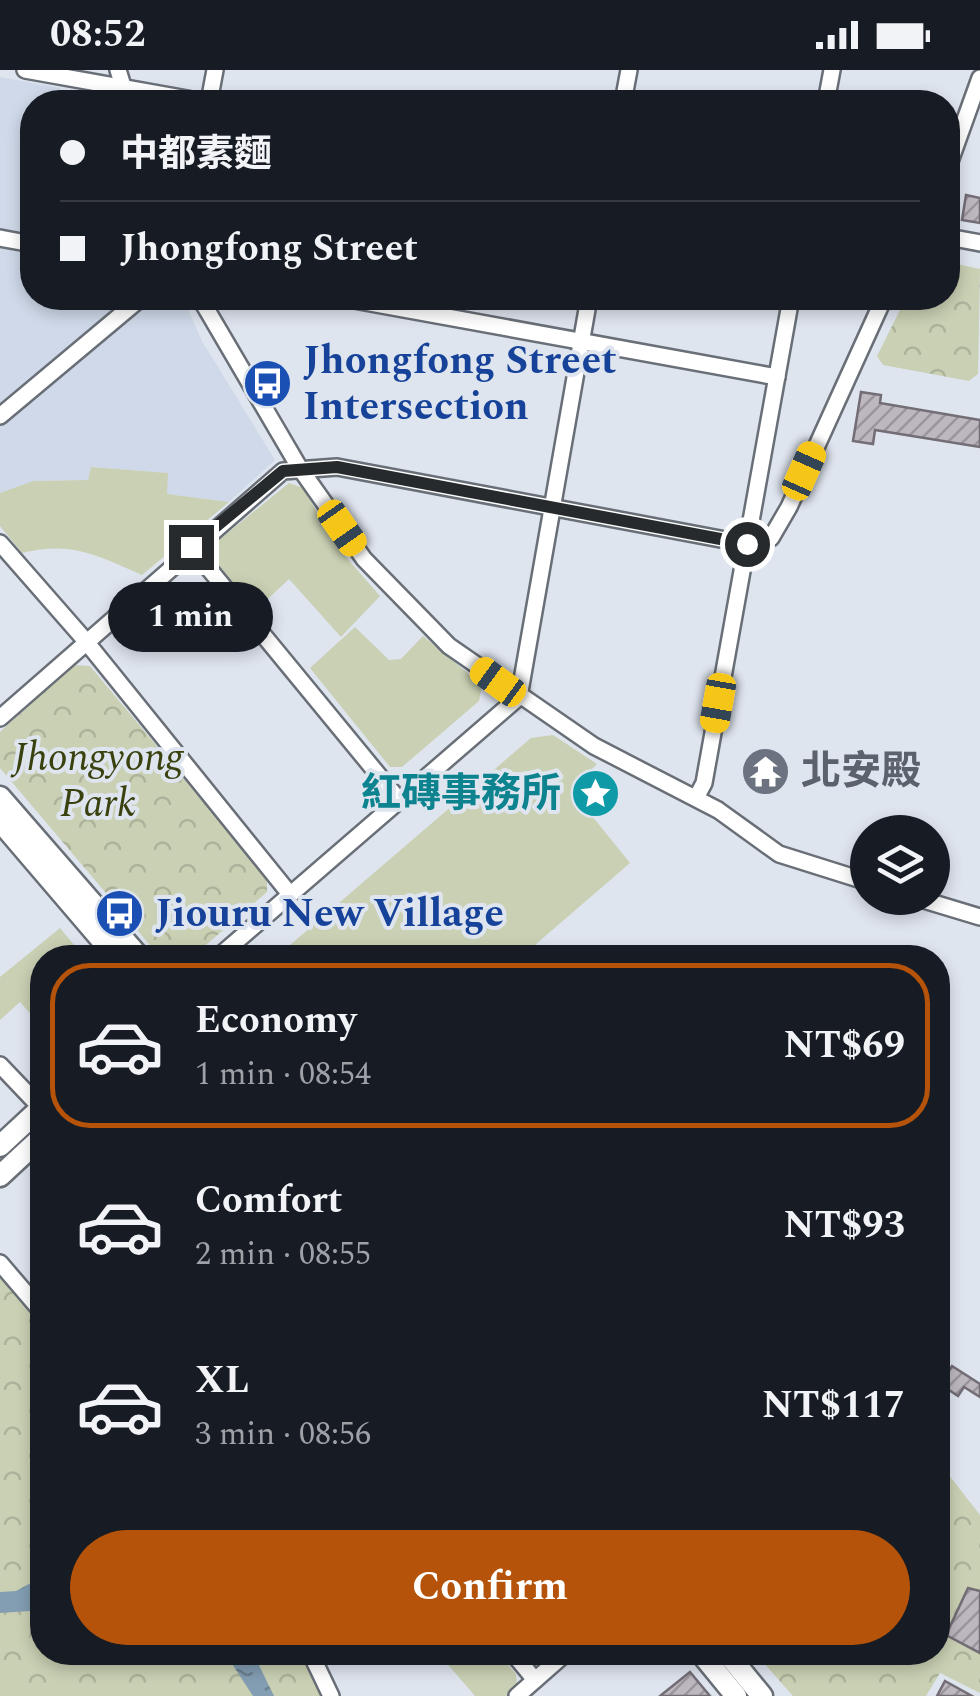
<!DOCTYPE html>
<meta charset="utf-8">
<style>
body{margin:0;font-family:Spectral,"Noto Sans TC",serif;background:#242831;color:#f1f3f6;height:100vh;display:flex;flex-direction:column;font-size:38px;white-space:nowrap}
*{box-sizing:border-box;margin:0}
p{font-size:32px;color:#9ea1a6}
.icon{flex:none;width:55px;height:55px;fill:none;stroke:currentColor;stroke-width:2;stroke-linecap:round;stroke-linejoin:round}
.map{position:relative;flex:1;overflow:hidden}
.details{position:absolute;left:30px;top:875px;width:920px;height:720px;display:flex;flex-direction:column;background:#171b24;border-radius:40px;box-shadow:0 5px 15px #0003}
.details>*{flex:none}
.top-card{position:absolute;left:20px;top:20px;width:940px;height:220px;border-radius:40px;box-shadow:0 5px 15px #0003;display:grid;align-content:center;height:220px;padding:0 40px;background:#171b24}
.fabs{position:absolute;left:850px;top:745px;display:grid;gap:20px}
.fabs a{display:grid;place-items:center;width:100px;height:100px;border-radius:50%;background:#171b24;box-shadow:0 5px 15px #0003;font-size:50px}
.end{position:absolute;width:45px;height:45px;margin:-22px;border:12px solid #272a2d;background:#fff;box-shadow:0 0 0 5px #fff}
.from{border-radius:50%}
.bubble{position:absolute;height:70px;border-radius:35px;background:#171b24;box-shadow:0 5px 15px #0003;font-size:32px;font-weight:700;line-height:70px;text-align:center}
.car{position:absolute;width:30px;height:60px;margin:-30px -15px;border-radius:12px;box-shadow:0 0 8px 2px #0007;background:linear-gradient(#f5c518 24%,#345 0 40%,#f5c518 0 76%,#345 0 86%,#f5c518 0)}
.top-card b{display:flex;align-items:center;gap:35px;height:95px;font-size:38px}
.top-card b+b{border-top:2px solid #363941}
.top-card i{width:25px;height:25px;background:#f1f3f6}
ul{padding:18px 0 0;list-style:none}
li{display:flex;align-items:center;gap:30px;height:165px;margin:0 20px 15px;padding:0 20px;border:5px solid transparent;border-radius:40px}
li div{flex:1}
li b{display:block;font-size:38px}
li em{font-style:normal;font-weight:700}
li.current{border-color:#b45309}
li>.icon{width:90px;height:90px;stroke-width:1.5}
.button{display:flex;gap:20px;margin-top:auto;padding:20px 40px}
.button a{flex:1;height:115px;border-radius:60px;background:#b45309;color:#fff;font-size:40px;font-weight:700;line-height:115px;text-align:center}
.status{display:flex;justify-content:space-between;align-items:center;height:70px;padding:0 50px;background:#171b24;direction:ltr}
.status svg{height:28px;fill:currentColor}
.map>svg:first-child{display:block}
.built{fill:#cfd9e9}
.grass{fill:#c9d0b3}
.park{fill:url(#park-crowns)}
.water{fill:url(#water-ripples)}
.building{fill:url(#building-hatch);stroke:#736d76;stroke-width:2.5}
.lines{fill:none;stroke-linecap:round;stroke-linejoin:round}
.minor-casing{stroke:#696f77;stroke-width:20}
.tertiary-casing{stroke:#696f77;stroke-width:25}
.minor{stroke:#fff;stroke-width:15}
.tertiary{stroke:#fff;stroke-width:20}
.route{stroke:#272a2d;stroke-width:12}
.labels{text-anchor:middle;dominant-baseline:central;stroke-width:8;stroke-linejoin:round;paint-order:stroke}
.transit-label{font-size:40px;font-weight:bold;fill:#164399;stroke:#dfe5ef;text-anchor:start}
.park-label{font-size:40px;font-style:italic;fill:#39410e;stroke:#dfe5ef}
.worship-label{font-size:40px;font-weight:bold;fill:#5b616d;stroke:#dfe5ef;text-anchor:start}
.culture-label{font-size:40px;font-weight:bold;fill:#0d838f;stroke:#dfe5ef;text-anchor:end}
</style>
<div class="status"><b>08:52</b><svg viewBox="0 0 49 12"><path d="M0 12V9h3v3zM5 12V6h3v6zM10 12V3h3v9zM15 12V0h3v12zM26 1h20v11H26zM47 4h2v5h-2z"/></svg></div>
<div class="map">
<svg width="980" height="1626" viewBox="0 0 980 1626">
<defs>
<pattern id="park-crowns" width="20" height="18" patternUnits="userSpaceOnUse" patternTransform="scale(2.5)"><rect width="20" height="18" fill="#c9d0b3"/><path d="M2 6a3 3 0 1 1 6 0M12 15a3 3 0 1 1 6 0" fill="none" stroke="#adb39a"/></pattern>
<pattern id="water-ripples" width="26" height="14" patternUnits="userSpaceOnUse" patternTransform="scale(2.5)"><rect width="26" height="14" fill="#839db2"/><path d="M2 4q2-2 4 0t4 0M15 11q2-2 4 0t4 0" fill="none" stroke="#6b8091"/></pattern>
<pattern id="building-hatch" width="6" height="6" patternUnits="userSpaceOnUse" patternTransform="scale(2.5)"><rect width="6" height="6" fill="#bdb7c0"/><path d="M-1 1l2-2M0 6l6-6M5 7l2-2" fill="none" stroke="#9a959c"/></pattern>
</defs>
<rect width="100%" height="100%" fill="#dfe5ef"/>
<path class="built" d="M 0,7 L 60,18 L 59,32 L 32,32 L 32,228 L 183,228 L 202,271 L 275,390 L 229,432 L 167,424 L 167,403 L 92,397 L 88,410 L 33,411 L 0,423 Z"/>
<g class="grass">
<path d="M 91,397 L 168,403 L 167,424 L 229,432 L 142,505 C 96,485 72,471 22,483 L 0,456 L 0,423 L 33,411 L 88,410 Z"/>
<path d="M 289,413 L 303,418 L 338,478 L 380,526 L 341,567 L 289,509 L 255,541 L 215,490 L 214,474 Z"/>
<path d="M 355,557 L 389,590 L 401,589 L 423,566 L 482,615 L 479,631 L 402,697 L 390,697 L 310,598 Z"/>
<path d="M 553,665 L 597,694 L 571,720 L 630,793 L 521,887 L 276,887 L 531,668 Z"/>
<path d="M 60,858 L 84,887 L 42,888 L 42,957 L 20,932 L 0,950 L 0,907 Z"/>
<path d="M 438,1583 L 498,1583 L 516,1604 L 517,1615 L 506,1626 L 475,1626 Z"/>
</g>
<g class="park">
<path d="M 948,192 L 980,199 L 978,304 L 969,311 L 883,295 L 877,286 L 906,228 L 948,228 Z"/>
<path d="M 73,595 L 90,596 L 267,808 L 267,822 L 192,887 L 160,887 L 0,698 L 0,662 Z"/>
<path d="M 0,1202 L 42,1247 L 42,1582 L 310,1583 L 331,1626 L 0,1626 Z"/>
<path d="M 938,1391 L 980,1445 L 980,1623 L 940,1603 L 926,1626 L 793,1626 L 755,1583 L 938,1582 Z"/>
</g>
<g class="water">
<path d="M 42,1507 L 42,1534 L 30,1541 L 0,1543 L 0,1522 L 16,1521 Z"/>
<path d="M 225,1583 L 253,1583 L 274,1626 L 253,1626 Z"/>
</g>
<g class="building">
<path d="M 966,125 L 980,128 L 980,153 L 962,150 Z"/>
<path d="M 861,322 L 881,325 L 880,333 L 980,350 L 980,377 L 875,360 L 873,374 L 853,371 Z"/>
<path d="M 752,691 L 784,698 L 779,720 L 749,706 Z"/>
<path d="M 952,1296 L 980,1314 L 980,1327 L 964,1317 L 958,1326 L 940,1314 Z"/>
<path d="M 968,1518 L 980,1521 L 980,1583 L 946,1565 Z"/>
<path d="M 690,1602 L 710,1626 L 660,1626 Z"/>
<path d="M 945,1611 L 972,1626 L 937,1626 Z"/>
</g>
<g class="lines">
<defs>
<g id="minor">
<path d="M 25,0 L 204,32"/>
<path d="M 118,0 L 128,32"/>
<path d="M 209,32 L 215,0"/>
<path d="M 623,32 L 629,0"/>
<path d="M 826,32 L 832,0"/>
<path d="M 948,97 L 980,8"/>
<path d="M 948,167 L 980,173"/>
<path d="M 0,168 L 32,174"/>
<path d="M 200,228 L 299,397 L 364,489 L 449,576 L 594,676 L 718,740 L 779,784 L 868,812"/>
<path d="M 343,228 L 777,307"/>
<path d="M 0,346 L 141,228"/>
<path d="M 0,473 L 84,569 L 289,823"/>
<path d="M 191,477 L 399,730"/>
<path d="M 0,648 L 283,401 L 337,397 L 747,474 L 771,468 L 789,437 L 884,228"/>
<path d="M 696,728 L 704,713 L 791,228"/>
<path d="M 917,828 L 980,847"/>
<path d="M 217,888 L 519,627 L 589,228"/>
<path d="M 0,995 L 42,1039"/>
<path d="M 0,1193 L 42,1242"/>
<path d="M 310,1582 L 331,1626"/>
<path d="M 512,1582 L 535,1610"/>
<path d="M 517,1626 L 567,1582"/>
</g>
<g id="tertiary">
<path d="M 0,727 L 140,888"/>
<path d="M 0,751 L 117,888"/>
<path d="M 0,1076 L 42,1037"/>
<path d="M 0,1106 L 42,1067"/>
<path d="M 700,1582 L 736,1626"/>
<path d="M 726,1582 L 762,1626"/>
</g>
</defs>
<use href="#minor" class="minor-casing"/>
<use href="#tertiary" class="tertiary-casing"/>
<use href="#minor" class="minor"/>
<use href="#tertiary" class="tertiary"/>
</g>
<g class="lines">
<path class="route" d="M 191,477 L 283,401 L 337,397 L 747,474"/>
</g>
<defs>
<symbol id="bus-disc" viewBox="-11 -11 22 22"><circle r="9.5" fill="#1a4fb4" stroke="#dfe5ef"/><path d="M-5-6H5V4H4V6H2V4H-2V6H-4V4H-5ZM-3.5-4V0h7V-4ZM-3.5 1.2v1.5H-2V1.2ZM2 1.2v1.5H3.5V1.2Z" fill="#fff"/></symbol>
<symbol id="temple-disc" viewBox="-11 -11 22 22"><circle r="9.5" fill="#6b7280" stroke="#dfe5ef"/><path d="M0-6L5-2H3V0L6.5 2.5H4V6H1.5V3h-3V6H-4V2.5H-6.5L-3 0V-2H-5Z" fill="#fff"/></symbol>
<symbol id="sight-disc" viewBox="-11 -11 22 22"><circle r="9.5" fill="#0f9aa8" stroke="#dfe5ef"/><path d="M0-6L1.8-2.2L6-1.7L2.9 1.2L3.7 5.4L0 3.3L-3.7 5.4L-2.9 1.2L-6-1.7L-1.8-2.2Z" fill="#fff"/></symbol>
</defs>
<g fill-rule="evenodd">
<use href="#bus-disc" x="240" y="286" width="55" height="55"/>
<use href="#temple-disc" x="738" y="674" width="55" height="55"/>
<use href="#sight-disc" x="568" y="696" width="55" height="55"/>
<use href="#bus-disc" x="92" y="816" width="55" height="55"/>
</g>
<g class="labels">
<g class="transit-label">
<text x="303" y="291">Jhongfong Street<tspan x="303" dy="46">Intersection</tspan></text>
<text x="155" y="844">Jiouru New Village</text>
</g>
<g class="park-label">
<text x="98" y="688">Jhongyong<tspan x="98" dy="46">Park</tspan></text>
</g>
<g class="worship-label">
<text x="801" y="702">北安殿</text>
</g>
<g class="culture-label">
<text x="561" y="724">紅磚事務所</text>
</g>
</g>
</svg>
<div class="fabs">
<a><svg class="icon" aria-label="layers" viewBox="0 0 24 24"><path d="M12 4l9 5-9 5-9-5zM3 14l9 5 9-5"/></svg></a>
</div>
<i class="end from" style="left:747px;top:474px"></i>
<i class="end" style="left:191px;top:477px"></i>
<div class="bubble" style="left:108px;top:512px;width:165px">1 min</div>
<i class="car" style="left:804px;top:401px;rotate:24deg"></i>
<i class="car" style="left:342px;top:458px;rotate:145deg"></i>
<i class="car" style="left:498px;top:612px;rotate:306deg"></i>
<i class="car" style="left:718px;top:633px;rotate:190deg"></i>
<div class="top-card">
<b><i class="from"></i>中都素麵</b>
<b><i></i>Jhongfong Street</b>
</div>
<section class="details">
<ul>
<li class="current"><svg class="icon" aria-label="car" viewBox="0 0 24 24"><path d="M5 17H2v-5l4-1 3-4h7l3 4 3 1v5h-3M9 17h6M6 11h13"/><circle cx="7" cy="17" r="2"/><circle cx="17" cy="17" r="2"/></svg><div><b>Economy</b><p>1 min · 08:54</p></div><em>NT$69</em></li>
<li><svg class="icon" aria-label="car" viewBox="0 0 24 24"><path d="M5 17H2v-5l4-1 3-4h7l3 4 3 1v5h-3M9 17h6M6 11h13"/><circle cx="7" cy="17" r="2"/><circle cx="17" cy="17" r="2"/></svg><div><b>Comfort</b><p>2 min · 08:55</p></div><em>NT$93</em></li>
<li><svg class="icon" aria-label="car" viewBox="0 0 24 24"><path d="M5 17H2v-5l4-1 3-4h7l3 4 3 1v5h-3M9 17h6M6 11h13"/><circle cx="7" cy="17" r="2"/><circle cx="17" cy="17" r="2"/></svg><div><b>XL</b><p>3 min · 08:56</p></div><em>NT$117</em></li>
</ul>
<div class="button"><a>Confirm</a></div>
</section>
</div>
